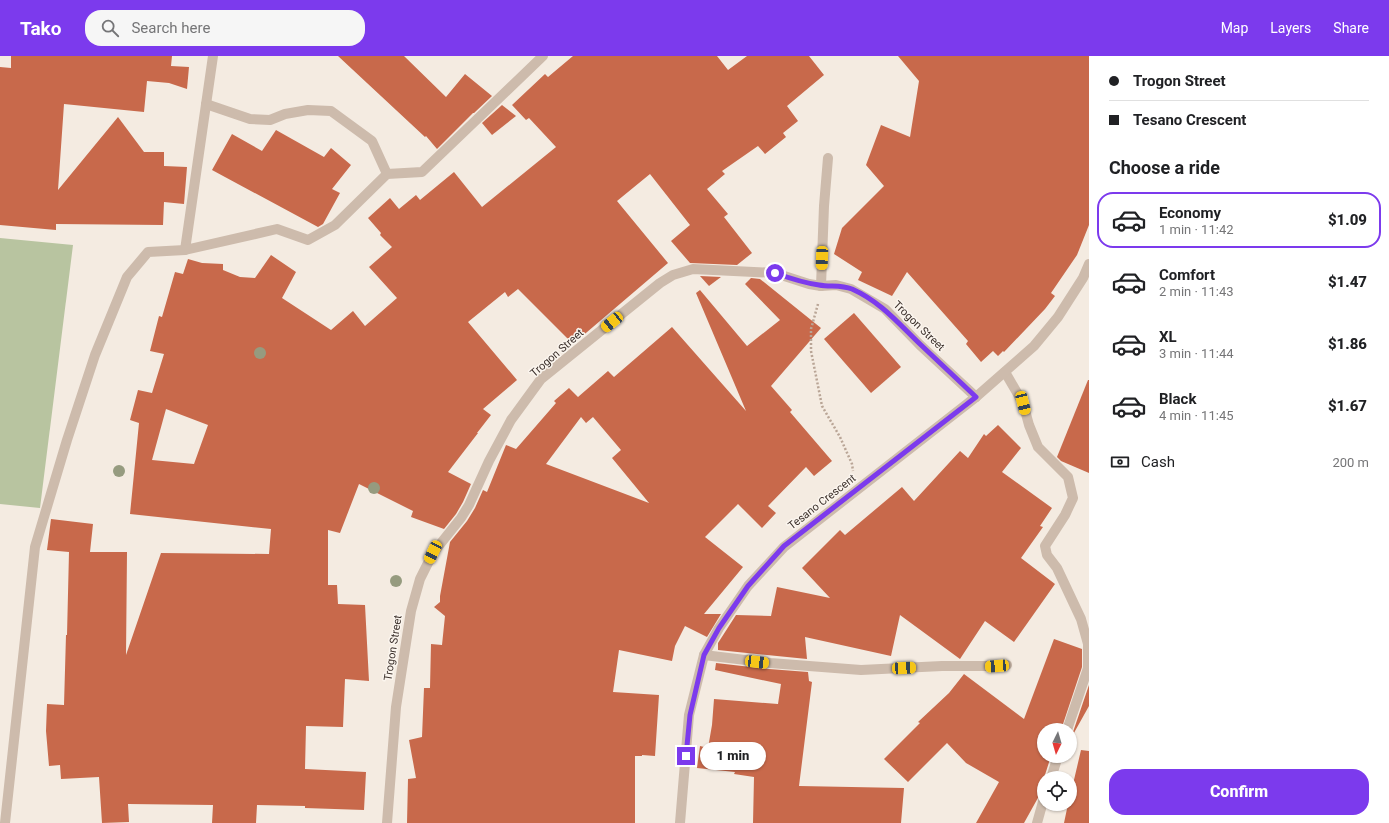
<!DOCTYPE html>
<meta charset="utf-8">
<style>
body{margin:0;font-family:Roboto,sans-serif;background:#f6f6f6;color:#202124;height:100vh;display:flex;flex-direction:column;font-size:15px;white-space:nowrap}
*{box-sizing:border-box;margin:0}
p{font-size:13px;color:#757577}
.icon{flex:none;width:22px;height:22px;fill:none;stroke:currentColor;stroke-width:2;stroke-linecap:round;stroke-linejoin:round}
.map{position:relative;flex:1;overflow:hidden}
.side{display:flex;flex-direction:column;background:#fff;width:300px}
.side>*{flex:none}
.hud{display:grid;align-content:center;height:88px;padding:0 20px;background:#fff}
.needle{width:26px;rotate:185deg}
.fabs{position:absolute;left:1037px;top:667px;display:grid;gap:8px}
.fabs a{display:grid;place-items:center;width:40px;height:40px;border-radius:50%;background:#fff;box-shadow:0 1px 3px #0004;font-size:20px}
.end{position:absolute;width:18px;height:18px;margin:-9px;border:5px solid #7c3aed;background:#fff;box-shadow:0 0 0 2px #fff}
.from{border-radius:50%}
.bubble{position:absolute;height:28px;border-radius:14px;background:#fff;box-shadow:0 1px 3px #0004;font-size:13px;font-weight:800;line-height:28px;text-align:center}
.car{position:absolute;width:12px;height:24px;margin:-12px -6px;border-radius:5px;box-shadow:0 0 3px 1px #0007;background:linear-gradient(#f5c518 24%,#345 0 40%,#f5c518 0 76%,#345 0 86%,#f5c518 0)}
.hud b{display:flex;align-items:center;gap:14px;height:38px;font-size:15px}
.hud b+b{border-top:1px solid #e0e0e0}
.hud i{width:10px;height:10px;background:#202124}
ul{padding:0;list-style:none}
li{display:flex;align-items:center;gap:12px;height:56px;margin:0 8px 6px;padding:0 12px;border:2px solid transparent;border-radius:16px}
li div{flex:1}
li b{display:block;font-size:15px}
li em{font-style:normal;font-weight:800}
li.selected{border-color:#7c3aed}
li>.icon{width:36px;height:36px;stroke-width:1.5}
h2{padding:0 20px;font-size:18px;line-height:48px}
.pay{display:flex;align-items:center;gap:10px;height:44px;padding:0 20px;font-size:15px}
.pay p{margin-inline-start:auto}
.primary-button{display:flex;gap:8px;margin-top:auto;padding:8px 20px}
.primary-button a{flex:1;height:46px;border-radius:16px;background:#7c3aed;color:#fff;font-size:16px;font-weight:800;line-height:46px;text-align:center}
header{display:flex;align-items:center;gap:24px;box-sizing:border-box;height:56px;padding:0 20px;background:#7c3aed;color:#fff}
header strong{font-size:19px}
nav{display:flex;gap:22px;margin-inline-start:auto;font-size:14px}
.search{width:280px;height:36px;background:#f6f6f6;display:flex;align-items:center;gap:10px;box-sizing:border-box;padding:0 14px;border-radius:16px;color:#757577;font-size:15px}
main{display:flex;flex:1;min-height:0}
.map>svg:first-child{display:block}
.green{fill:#b8c4a0}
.building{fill:#c8694b;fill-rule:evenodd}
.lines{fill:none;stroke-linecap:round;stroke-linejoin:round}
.path{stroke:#b9a596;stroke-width:2.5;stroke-dasharray:2 2;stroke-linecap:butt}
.minor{stroke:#cdbbac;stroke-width:10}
.tree{fill:#969b7f}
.route{stroke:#7c3aed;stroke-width:5}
.labels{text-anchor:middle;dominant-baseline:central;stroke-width:3;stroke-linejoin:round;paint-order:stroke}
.street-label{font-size:11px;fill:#3b302b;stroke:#fbf5ee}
</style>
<header>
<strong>Tako</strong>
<div class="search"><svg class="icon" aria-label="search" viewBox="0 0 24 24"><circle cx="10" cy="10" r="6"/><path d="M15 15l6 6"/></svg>Search here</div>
<nav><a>Map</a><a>Layers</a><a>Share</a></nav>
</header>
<main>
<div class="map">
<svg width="1089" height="767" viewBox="0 0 1089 767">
<rect width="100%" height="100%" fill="#f4ebe1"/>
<path class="green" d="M 0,182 L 73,189 L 40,452 L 0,448 Z"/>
<g class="building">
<path d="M 11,0 L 172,0 L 171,10 L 189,11 L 187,33 L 169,27 L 147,25 L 144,56 L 64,48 L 58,134 L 118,61 L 144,96 L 164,96 L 164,110 L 187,111 L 184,148 L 164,146 L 163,169 L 56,168 L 56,174 L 0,169 L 0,11 L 11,12 Z"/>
<path d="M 338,0 L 404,0 L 446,41 L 465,18 L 492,40 L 474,57 L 473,57 L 437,93 L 426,80 L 425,81 Z"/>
<path d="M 573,0 L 717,0 L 728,14 L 747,0 L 809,0 L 824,19 L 787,50 L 798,65 L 783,77 L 786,81 L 765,98 L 758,90 L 722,115 L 725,118 L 707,133 L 728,158 L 724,161 L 752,197 L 737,209 L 690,207 L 671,185 L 690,169 L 650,118 L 617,145 L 668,207 L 573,288 L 518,233 L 508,241 L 505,236 L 468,266 L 517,324 L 483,353 L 491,359 L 477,377 L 478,377 L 448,416 L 471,428 L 463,446 L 456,458 L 444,473 L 411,461 L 413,455 L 359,428 L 340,477 L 328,474 L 328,529 L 337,529 L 338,548 L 365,549 L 369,625 L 345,623 L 343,671 L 306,670 L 305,713 L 366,716 L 364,754 L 305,752 L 305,750 L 257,749 L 256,767 L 212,767 L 213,749 L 128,748 L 129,766 L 102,767 L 99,721 L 61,723 L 60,709 L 49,710 L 46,675 L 47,648 L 64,649 L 66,579 L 67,579 L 69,496 L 47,494 L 51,463 L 93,468 L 90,496 L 127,496 L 126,599 L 161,497 L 269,498 L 271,473 L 130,458 L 139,367 L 130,364 L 138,334 L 152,337 L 164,298 L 150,295 L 159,260 L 162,261 L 175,216 L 183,218 L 188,203 L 202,207 L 223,208 L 223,214 L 240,221 L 255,222 L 271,199 L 296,216 L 282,242 L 331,274 L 353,255 L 365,270 L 397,242 L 369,211 L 392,191 L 380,179 L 381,177 L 368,162 L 390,142 L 399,153 L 416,139 L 420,144 L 454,116 L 482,151 L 556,91 L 529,62 L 526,64 L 512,49 L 545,18 L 548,21 ZM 166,353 L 208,369 L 194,408 L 152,404 Z"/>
<path d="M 898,0 L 1089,0 L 1089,169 L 1077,199 L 1051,237 L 1055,240 L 1045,253 L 1004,296 L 1003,295 L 998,300 L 993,295 L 981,306 L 966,288 L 968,285 L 907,216 L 892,240 L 858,224 L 862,216 L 834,198 L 842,172 L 884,130 L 866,109 L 881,69 L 910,81 L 919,25 Z"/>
<path d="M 502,49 L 516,60 L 492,79 L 482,67 Z"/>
<path d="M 276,74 L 324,101 L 331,92 L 351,109 L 332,133 L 340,137 L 323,168 L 318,171 L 212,114 L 232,78 L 262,95 Z"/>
<path d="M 700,220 L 721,221 L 709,230 Z"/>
<path d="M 751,222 L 760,223 L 821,272 L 771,330 L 792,354 L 790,356 L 832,405 L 814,420 L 806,411 L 768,450 L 776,457 L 762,472 L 738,448 L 705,481 L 743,511 L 704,558 L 721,558 L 707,581 L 685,570 L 675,590 L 672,605 L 619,594 L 613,636 L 659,639 L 655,700 L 642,699 L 642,700 L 635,700 L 635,767 L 407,767 L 408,723 L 416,722 L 409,684 L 422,681 L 424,632 L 430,632 L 431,588 L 442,589 L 445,560 L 434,551 L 440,546 L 440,540 L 450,486 L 467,465 L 475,452 L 483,434 L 487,436 L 506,389 L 516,393 L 556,347 L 554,345 L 569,332 L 578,341 L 608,315 L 614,321 L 672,271 L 746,355 L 696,237 L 700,234 L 747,290 L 780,264 L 745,228 ZM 581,361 L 586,367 L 593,361 L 621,394 L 612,402 L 649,447 L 546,408 Z"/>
<path d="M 854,257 L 901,311 L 871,337 L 824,283 Z"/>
<path d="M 1088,324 L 1089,324 L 1089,417 L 1061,405 L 1057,401 Z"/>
<path d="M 998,369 L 1021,392 L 1002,416 L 1052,452 L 1040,470 L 1043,471 L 1021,502 L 1055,528 L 1014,586 L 985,565 L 960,603 L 900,559 L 891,600 L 805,581 L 807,603 L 718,594 L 718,587 L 736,559 L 771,560 L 777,531 L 830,542 L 802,512 L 840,474 L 845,479 L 902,431 L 914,445 L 960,395 L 968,402 L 984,378 L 986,380 Z"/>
<path d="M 1054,583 L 1082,593 L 1082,611 L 1061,674 L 1044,674 L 1044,700 L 1051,700 L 1044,722 L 1044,731 L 1024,767 L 976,767 L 999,726 L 966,707 L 947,687 L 908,726 L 884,703 L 920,667 L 918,666 L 949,637 L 964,618 L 1024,663 Z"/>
<path d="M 716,607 L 769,613 L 808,616 L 809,625 L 812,626 L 799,730 L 904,732 L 901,767 L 753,767 L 754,721 L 734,718 L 735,716 L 697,712 L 700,690 L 708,692 L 712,669 L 714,643 L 778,648 L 781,628 L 715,614 Z"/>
<path d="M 1089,629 L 1089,650 L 1070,684 L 1070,680 L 1073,676 Z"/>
<path d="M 1081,694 L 1089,695 L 1089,767 L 1064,767 L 1068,748 L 1070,748 L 1070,741 Z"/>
</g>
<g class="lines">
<path class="path" d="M 818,248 L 811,273 L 811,295 L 822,350 L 840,381 L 852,408 L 853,415"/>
<g class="minor">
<path d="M 206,48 L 250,63 L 270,64 L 285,58 L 308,54 L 331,55 L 372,85 L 387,118"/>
<path d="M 185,194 L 213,0"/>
<path d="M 821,230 L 824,150 L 828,102"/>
<path d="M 1005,316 L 1023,347 L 1029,369 L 1038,391 L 1068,421 L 1073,442 L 1065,459 L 1045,490 L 1047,499 L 1057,512 L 1081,563 L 1088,588 L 1088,612 L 1067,674"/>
<path d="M 704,599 L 770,607 L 861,614 L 942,610 L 987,610 L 1007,609"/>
<path d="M 1051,722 L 1058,700"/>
<path d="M 5,767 L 35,491 L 67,384 L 95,299 L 127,221 L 148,196 L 185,194 L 277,173 L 308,184 L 335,169 L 387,118 L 422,116 L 543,0"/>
<path d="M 387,767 L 396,651 L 411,555 L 420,523 L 433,497 L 461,462 L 469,449 L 489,405 L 511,364 L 541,323 L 660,227 L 673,219 L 693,213 L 775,217 L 809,228 L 821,230 L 836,229 L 851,233 L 885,253 L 920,289 L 976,341"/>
<path d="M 680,767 L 689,659 L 704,599 L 719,572 L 748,530 L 784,491 L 976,341 L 1034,290 L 1058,261 L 1083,222 L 1089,208"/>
<path d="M 1037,767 L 1044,742"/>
</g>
</g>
<g class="tree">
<circle cx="260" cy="297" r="6"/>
<circle cx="119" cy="415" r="6"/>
<circle cx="374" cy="432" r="6"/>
<circle cx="396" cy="525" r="6"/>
</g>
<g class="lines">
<path class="route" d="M 686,700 L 690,659 L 704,599 L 719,572 L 748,530 L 784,490 L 976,341 C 958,324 939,306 921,289 C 898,267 881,246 852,233 C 841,229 830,231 819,229 C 804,227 789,222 775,217"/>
</g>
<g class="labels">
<g class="street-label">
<text transform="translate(919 270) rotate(44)">Trogon Street</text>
<text transform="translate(557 297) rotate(-41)">Trogon Street</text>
<text transform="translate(822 446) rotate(-38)">Tesano Crescent</text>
<text transform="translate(393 592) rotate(-81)">Trogon Street</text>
</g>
</g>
</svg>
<div class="fabs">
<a><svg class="needle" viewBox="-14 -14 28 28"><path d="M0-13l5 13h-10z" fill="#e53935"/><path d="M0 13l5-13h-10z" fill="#757577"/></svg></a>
<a><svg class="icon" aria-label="locate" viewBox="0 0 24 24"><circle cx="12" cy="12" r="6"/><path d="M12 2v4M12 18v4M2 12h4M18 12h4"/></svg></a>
</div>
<i class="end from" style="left:775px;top:217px"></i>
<i class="end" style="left:686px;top:700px"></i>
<div class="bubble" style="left:700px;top:686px;width:66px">1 min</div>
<i class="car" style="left:822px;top:202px;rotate:182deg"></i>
<i class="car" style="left:612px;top:266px;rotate:231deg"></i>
<i class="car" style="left:1023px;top:347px;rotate:166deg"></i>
<i class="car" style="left:433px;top:496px;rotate:206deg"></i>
<i class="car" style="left:757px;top:606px;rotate:97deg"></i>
<i class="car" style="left:997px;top:610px;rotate:266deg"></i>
<i class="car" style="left:904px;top:612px;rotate:87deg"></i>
</div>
<section class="side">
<div class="hud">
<b><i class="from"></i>Trogon Street</b>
<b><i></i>Tesano Crescent</b>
</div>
<h2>Choose a ride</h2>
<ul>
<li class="selected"><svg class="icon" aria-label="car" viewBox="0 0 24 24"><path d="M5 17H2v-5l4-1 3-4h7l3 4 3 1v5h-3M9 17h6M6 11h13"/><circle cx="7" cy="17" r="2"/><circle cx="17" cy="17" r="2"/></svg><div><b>Economy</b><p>1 min · 11:42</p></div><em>$1.09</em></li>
<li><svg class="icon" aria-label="car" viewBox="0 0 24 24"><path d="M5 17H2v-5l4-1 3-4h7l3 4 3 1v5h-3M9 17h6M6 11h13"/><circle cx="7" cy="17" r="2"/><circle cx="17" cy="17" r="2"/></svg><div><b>Comfort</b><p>2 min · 11:43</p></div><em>$1.47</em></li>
<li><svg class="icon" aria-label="car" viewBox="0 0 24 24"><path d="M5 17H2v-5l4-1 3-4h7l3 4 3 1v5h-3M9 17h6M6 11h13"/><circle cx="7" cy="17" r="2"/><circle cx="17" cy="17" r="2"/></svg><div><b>XL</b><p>3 min · 11:44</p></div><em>$1.86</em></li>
<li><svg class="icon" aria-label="car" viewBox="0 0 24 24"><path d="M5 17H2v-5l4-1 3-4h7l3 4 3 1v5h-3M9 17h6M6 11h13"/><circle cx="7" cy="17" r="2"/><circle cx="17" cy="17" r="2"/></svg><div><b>Black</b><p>4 min · 11:45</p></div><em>$1.67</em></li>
</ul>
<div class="pay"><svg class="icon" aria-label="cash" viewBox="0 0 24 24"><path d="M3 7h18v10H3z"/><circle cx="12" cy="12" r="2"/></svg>Cash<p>200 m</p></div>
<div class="primary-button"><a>Confirm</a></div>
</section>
</main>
